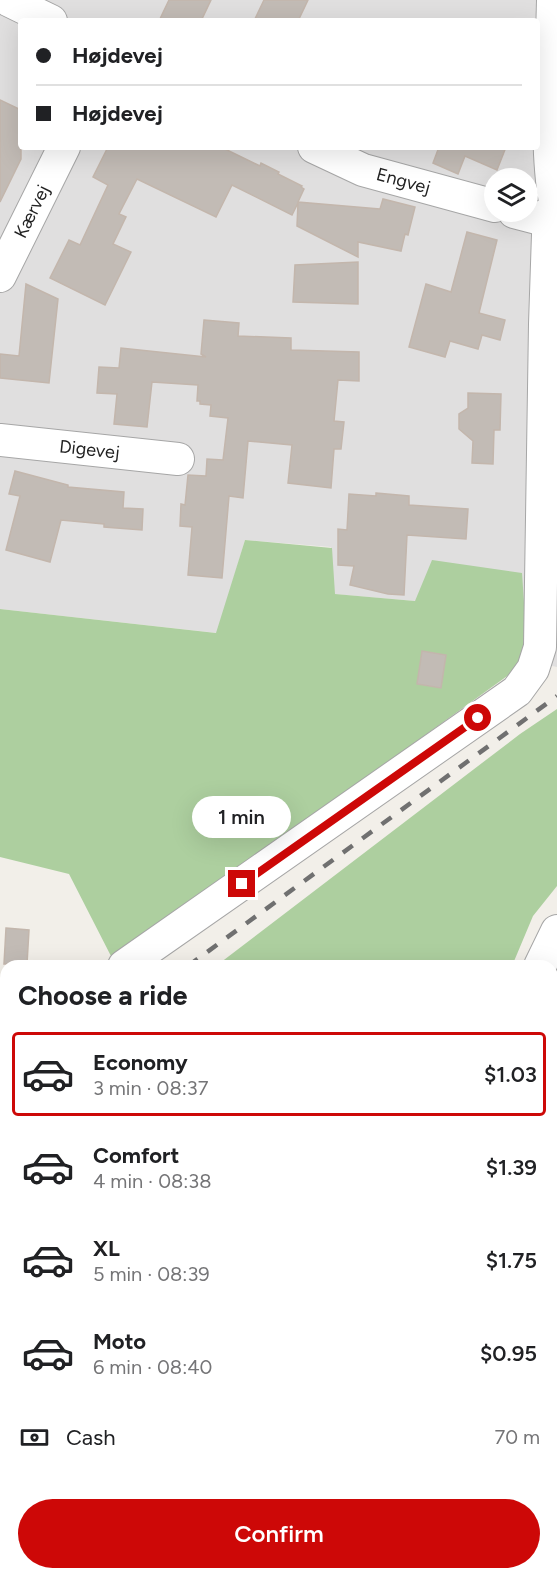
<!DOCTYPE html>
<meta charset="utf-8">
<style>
body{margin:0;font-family:Figtree,sans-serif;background:#f2f2f2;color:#202124;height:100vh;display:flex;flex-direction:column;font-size:22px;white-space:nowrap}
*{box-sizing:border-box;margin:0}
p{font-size:20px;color:#757577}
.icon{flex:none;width:33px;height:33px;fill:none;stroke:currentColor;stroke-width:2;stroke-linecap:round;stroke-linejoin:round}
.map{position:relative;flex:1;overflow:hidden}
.drawer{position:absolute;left:0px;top:960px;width:558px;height:620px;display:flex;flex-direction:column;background:#fff;border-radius:18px 18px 0 0;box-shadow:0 6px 24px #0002}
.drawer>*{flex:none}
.guide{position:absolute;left:18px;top:18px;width:522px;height:132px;border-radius:6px;box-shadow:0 6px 24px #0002;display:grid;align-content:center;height:132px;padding:0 18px;background:#fff}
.fabs{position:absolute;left:484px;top:168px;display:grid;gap:12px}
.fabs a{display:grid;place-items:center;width:54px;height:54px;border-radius:50%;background:#fff;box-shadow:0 6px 24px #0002;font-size:30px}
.end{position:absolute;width:27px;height:27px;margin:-14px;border:8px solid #cd0807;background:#fff;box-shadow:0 0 0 3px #fff}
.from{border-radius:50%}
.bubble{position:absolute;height:42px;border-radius:21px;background:#fff;box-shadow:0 6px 24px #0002;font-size:20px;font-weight:600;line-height:42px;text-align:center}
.guide b{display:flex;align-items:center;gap:21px;height:57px;font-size:22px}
.guide b+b{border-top:2px solid #e0e0e0}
.guide i{width:15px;height:15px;background:#202124}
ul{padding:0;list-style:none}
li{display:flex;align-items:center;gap:18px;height:84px;margin:0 12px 9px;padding:0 6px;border:3px solid transparent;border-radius:6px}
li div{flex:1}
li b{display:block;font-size:22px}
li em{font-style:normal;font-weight:600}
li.current{border-color:#cd0807}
li>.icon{width:54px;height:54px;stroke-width:1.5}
h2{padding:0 18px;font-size:27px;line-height:72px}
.pay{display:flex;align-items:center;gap:15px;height:66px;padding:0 18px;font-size:22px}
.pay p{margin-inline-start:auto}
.action{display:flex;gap:12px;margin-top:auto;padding:12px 18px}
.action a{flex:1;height:69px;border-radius:36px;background:#cd0807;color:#fff;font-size:24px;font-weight:600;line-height:69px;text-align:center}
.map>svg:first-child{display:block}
.residential{fill:#e0dfdf;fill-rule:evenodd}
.grass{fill:#cce9b2}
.forest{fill:#adcf9f}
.building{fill:#c2bbb5;stroke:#c3b6ac;stroke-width:1.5}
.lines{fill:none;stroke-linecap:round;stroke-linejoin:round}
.minor-casing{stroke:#a6a6a6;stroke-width:34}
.minor{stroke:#fff;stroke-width:32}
.rail{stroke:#707070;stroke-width:4.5;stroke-dasharray:12 12;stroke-linecap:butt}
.route{stroke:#cd0807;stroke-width:8}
.labels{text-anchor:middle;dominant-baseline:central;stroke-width:6;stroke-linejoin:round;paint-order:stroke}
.street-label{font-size:18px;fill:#222;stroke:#fff}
</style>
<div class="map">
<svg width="557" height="1579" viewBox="0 0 557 1579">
<rect width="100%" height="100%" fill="#f2efe9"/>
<path class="residential" d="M 0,0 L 557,0 L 557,667 L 528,661 L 415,601 L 334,594 L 331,547 L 245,540 L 217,633 L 0,609 ZM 21,21 L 537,21 L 537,147 L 21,147 ZM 495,178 L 528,178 L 528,212 L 495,212 Z"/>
<path class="grass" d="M 6,1255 L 6,1574 L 552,1574 L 552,1443 L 557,1443 L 557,1579 L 0,1579 L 0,1260 Z"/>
<g class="forest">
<path d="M 245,540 L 332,548 L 335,594 L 415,601 L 432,560 L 522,573 L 528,661 L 113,960 L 69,874 L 0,857 L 0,609 L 216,633 Z"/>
<path d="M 557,709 L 557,886 L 533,916 L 512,966 L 216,966 L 520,734 Z"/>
<path d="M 6,1125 L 6,1255 L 0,1260 L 0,1130 Z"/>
</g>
<g class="building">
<path d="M 169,0 L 211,0 L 201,21 L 159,21 Z"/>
<path d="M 264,0 L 308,0 L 298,21 L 254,21 Z"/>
<path d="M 0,100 L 21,110 L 21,159 L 0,202 Z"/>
<path d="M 108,147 L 221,147 L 260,166 L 261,163 L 279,172 L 278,174 L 302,186 L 301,187 L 304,189 L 298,202 L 380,209 L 383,199 L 415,207 L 408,235 L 405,234 L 401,251 L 358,242 L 358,257 L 297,226 L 298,203 L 292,215 L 232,185 L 216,217 L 137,179 L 119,214 L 126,217 L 113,244 L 131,252 L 105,305 L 50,278 L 69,240 L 80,245 L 108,185 L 93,177 Z"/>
<path d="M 439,147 L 506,147 L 497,170 L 465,156 L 458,174 L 433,163 Z"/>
<path d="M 467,232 L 497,240 L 479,313 L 505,320 L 500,340 L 482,335 L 478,349 L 450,341 L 445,357 L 409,347 L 426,284 L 451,292 Z"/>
<path d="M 358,262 L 358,304 L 293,302 L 295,265 Z"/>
<path d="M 26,284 L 58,299 L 49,383 L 0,378 L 0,354 L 19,356 Z"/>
<path d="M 204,320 L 239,323 L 238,336 L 291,338 L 291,350 L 359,352 L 359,381 L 338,380 L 334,421 L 344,422 L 341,449 L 334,449 L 331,488 L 288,483 L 292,445 L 248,441 L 243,498 L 229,496 L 222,578 L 188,575 L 192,527 L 180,526 L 181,504 L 185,505 L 188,475 L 206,476 L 207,459 L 223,460 L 228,418 L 210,416 L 211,405 L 200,404 L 200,401 L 197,401 L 198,385 L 152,382 L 147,427 L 114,424 L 117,394 L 97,393 L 99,367 L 119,368 L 121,348 L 206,357 L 201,354 Z"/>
<path d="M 468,393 L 501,394 L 500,430 L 494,430 L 493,464 L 472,463 L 473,441 L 459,429 L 459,414 L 468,408 Z"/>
<path d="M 15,471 L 68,485 L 68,487 L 124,492 L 123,508 L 143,509 L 142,530 L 104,527 L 104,524 L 61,520 L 50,562 L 6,550 L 20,496 L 9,494 Z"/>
<path d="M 376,493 L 409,496 L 409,505 L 468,509 L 466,539 L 407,535 L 404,595 L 388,594 L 350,585 L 354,566 L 338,565 L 338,529 L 347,530 L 349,494 L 376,496 Z"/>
<path d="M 422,651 L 446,655 L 441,688 L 417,684 Z"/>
<path d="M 6,928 L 29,930 L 27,964 L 4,964 Z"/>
</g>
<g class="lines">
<defs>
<g id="minor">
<path d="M 8,0 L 51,21"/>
<path d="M 553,0 C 552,51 548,103 550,154 C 551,173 552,191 557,210"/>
<path id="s1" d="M 314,147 L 363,170 L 495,206"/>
<path d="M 514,212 L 537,218 L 557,212"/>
<path id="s2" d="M 0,276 L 64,147"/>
<path id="s3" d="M 0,440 L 178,459"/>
<path d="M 124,966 L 517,691 L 533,669 L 540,647 L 545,324 L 548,234 L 557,214"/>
<path d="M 540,966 L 557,931"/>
<path d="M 0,1021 L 6,1021"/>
<path d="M 0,1269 L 6,1264"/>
<path d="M 71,1579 L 71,1574"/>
<path d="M 506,1579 L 507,1574"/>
</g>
</defs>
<use href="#minor" class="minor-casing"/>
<use href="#minor" class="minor"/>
<g class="rail">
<path d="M 188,966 L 557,696"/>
<path d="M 0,1104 L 6,1100"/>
</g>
</g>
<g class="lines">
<path class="route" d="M 242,884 L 478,718"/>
</g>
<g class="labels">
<g class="street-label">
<text stroke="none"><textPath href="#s1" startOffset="96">Engvej</textPath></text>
<text stroke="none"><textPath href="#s2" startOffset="72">Kærvej</textPath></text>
<text stroke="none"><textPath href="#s3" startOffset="90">Digevej</textPath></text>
</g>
</g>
</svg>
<div class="fabs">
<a><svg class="icon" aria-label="layers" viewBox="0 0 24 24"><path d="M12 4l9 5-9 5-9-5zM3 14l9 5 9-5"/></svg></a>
</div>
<i class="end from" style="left:478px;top:718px"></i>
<i class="end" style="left:242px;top:884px"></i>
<div class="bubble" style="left:192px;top:796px;width:99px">1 min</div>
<div class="guide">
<b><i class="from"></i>Højdevej</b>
<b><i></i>Højdevej</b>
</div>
<section class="drawer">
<h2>Choose a ride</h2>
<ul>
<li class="current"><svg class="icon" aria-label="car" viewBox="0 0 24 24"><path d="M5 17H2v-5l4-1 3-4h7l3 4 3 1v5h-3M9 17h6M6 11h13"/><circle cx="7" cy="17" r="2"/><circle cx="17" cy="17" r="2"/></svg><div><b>Economy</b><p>3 min · 08:37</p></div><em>$1.03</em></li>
<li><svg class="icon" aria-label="car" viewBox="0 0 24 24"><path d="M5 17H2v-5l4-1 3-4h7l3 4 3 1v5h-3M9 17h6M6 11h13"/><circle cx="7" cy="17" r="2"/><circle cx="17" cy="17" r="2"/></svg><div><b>Comfort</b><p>4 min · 08:38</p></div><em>$1.39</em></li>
<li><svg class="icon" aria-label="car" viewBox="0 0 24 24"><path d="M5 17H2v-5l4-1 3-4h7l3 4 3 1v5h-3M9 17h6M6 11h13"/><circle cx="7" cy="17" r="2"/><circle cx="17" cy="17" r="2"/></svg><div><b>XL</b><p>5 min · 08:39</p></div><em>$1.75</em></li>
<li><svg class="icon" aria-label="car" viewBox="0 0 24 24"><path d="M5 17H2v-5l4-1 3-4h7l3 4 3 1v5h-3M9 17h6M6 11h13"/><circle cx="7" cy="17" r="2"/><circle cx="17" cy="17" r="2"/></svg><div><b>Moto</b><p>6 min · 08:40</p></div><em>$0.95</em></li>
</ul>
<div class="pay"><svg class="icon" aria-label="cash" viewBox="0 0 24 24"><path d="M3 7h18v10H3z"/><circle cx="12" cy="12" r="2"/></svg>Cash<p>70 m</p></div>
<div class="action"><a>Confirm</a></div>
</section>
</div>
